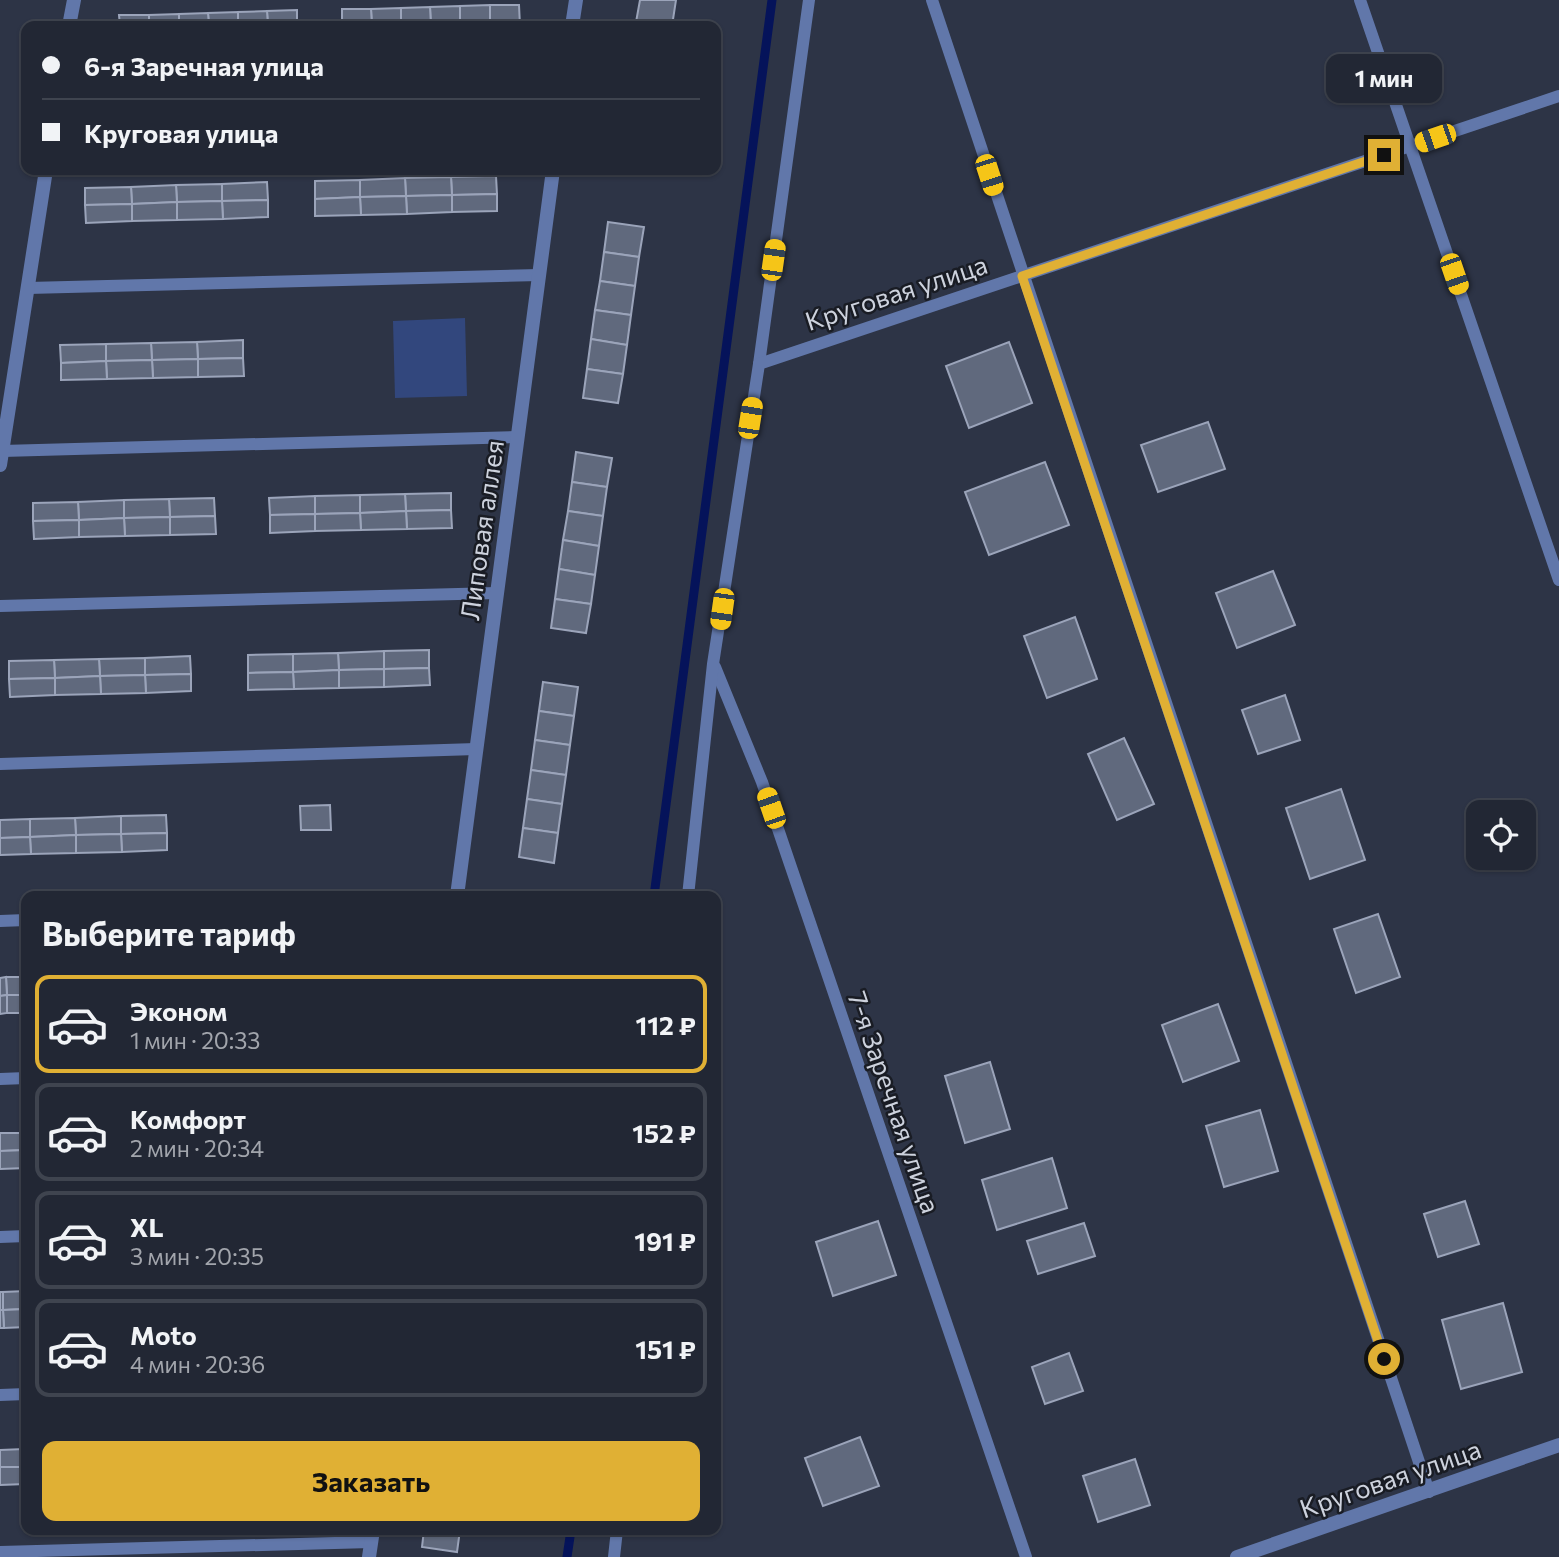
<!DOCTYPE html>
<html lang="ru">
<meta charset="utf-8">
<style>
body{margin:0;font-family:Commissioner,sans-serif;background:#2a2f3c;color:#f1f3f6;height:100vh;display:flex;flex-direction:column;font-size:26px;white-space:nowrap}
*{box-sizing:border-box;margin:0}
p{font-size:23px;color:#a2a5ac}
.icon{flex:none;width:38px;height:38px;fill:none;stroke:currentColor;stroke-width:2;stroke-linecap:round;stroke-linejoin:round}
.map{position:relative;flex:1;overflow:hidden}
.panel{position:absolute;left:21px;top:891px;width:700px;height:644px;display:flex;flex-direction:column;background:#222734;border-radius:14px;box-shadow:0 2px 5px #0004,0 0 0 2px #3f444f}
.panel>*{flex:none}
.guide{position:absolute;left:21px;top:21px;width:700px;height:154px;border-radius:14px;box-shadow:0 2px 5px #0004,0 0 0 2px #3f444f;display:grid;align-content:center;height:154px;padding:0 21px;background:#222734}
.controls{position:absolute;left:1466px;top:800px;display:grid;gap:14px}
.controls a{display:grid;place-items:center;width:70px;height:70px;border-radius:14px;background:#222734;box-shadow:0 2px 5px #0004,0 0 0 2px #3f444f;font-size:35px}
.end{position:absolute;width:32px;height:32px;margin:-16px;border:9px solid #e0b034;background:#111;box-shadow:0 0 0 4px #111}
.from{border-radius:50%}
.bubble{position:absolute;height:49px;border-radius:14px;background:#222734;box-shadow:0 2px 5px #0004,0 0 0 2px #3f444f;font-size:23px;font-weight:700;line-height:49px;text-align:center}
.car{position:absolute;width:21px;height:42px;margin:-21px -10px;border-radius:9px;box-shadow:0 0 5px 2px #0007;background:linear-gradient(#f5c518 24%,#345 0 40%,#f5c518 0 76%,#345 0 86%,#f5c518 0)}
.guide b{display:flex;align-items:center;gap:24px;height:66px;font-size:26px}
.guide b+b{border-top:2px solid #3f444f}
.guide i{width:18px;height:18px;background:#f1f3f6}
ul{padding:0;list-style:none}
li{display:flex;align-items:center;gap:21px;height:98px;margin:0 14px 10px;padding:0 7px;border:4px solid #3f444f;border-radius:14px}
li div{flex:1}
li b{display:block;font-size:26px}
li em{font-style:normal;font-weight:700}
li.on{border-color:#e0b034}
li>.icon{width:63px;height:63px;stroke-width:1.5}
h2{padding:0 21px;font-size:32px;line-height:84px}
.button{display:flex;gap:14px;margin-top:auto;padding:14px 21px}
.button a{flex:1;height:80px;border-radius:14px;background:#e0b034;color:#111;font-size:28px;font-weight:700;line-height:80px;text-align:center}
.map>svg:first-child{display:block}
.green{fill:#32477d}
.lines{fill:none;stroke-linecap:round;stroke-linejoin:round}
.stream{stroke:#05135a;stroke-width:9}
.building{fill:#60697d;stroke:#9ba4ba;stroke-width:2}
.service{stroke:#6177aa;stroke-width:12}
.minor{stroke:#6177aa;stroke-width:14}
.route{stroke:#e0b034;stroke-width:9}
.labels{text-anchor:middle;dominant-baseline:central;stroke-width:5;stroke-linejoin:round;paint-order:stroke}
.street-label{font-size:26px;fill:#cdd2dd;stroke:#191c24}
</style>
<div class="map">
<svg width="1559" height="1557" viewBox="0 0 1559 1557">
<rect width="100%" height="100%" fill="#2d3446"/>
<path class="green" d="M 465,318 L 467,396 L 395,398 L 393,321 Z"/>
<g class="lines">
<g class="stream">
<path d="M 654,896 L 772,0"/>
<path d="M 567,1557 L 571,1530"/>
</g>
</g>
<g class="building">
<path d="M 640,0 L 676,0 L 672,26 L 636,22 Z"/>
<path d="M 490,5 L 490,26 L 460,26 L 460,6 Z"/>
<path d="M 490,5 L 519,5 L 520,26 L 490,26 Z"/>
<path d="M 460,6 L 460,26 L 431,26 L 430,7 Z"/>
<path d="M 430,7 L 431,26 L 401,26 L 401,8 Z"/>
<path d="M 401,8 L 401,26 L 372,26 L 371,9 Z"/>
<path d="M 342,9 L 371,9 L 372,26 L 342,26 Z"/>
<path d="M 297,10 L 297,26 L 268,26 L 267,11 Z"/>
<path d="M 267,11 L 268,26 L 238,26 L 238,12 Z"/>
<path d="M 238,12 L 238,26 L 209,26 L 208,13 Z"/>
<path d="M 208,13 L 209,26 L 179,26 L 179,14 Z"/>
<path d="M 179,14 L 179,26 L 149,26 L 149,15 Z"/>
<path d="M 119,15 L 149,15 L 149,26 L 120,26 Z"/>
<path d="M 636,22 L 666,26 L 636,26 Z"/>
<path d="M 620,170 L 651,170 L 651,174 Z"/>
<path d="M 496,176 L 497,194 L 452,195 L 451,177 Z"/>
<path d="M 451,177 L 452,195 L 406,196 L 405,178 Z"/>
<path d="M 405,178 L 406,196 L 360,197 L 360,180 Z"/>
<path d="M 360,180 L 360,197 L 315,199 L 315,181 Z"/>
<path d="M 267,182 L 268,200 L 222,201 L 222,184 Z"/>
<path d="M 222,184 L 222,201 L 177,202 L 176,185 Z"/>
<path d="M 176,185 L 177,202 L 132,204 L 131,187 Z"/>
<path d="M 131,187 L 132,204 L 85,205 L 85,188 Z"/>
<path d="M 497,194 L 497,211 L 452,212 L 452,195 Z"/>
<path d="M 452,195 L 452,212 L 407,214 L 406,196 Z"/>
<path d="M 406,196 L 407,214 L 361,215 L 360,197 Z"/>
<path d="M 360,197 L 361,215 L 315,216 L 315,199 Z"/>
<path d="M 268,200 L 268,217 L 223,219 L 222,201 Z"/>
<path d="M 222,201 L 223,219 L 177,220 L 177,202 Z"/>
<path d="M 177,202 L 177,220 L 132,221 L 132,204 Z"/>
<path d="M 132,204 L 132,221 L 86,223 L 85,205 Z"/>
<path d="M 608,222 L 644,227 L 639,257 L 604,252 Z"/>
<path d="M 604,252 L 639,257 L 635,286 L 600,281 Z"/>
<path d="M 600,281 L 635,286 L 631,315 L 595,310 Z"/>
<path d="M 595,310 L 631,315 L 627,345 L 591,339 Z"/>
<path d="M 591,339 L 627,345 L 623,374 L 587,369 Z"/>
<path d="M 243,340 L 243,358 L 198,359 L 197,342 Z"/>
<path d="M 197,342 L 198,359 L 152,360 L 151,343 Z"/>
<path d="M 1009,342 L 1032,403 L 969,428 L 946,366 Z"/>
<path d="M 151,343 L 152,360 L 106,361 L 106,344 Z"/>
<path d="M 106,344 L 106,361 L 61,363 L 60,345 Z"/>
<path d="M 243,358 L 244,376 L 198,377 L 198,359 Z"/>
<path d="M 198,359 L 198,377 L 153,378 L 152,360 Z"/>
<path d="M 152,360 L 153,378 L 107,379 L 106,361 Z"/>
<path d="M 106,361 L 107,379 L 61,380 L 61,363 Z"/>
<path d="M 587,369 L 623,374 L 618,403 L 583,398 Z"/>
<path d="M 1208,422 L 1225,469 L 1158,492 L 1141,445 Z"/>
<path d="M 576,452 L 612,458 L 607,487 L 572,482 Z"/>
<path d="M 1045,462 L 1069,525 L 989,555 L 965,492 Z"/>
<path d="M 572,482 L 607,487 L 603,516 L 568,511 Z"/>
<path d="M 451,493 L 451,510 L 406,511 L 405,494 Z"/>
<path d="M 405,494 L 406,511 L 360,513 L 360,495 Z"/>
<path d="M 360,495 L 360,513 L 315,514 L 315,496 Z"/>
<path d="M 315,496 L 315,514 L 270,515 L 269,498 Z"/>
<path d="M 214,498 L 215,516 L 170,517 L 169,499 Z"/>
<path d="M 169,499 L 170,517 L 124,518 L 124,500 Z"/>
<path d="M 124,500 L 124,518 L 79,520 L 78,502 Z"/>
<path d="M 78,502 L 79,520 L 33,521 L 33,503 Z"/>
<path d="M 451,510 L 452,528 L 407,529 L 406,511 Z"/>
<path d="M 406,511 L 407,529 L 361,530 L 360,513 Z"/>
<path d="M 568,511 L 603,516 L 599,546 L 563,540 Z"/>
<path d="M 360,513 L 361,530 L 315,531 L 315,514 Z"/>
<path d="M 315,514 L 315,531 L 270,533 L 270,515 Z"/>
<path d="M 215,516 L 216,534 L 170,535 L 170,517 Z"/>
<path d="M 170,517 L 170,535 L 125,536 L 124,518 Z"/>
<path d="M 124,518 L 125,536 L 79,537 L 79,520 Z"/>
<path d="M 79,520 L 79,537 L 34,539 L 33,521 Z"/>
<path d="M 563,540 L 599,546 L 595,575 L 559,569 Z"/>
<path d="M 559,569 L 595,575 L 591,604 L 555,599 Z"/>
<path d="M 1273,571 L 1295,625 L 1237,648 L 1216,593 Z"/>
<path d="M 555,599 L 591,604 L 586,633 L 551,628 Z"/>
<path d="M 1075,617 L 1097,679 L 1047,698 L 1024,636 Z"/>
<path d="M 429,650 L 429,668 L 384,669 L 384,651 Z"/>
<path d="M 384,651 L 384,669 L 339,670 L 338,653 Z"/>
<path d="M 338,653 L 339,670 L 293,672 L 293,654 Z"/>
<path d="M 293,654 L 293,672 L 248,673 L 248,655 Z"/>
<path d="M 190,656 L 191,674 L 145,675 L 145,658 Z"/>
<path d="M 145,658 L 145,675 L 100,676 L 99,659 Z"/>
<path d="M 99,659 L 100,676 L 55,678 L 54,660 Z"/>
<path d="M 54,660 L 55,678 L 9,679 L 9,661 Z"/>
<path d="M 429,668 L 430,685 L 384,687 L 384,669 Z"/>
<path d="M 384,669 L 384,687 L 339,688 L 339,670 Z"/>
<path d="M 339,670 L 339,688 L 294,689 L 293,672 Z"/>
<path d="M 293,672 L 294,689 L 248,690 L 248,673 Z"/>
<path d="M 191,674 L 191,691 L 146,693 L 145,675 Z"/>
<path d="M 145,675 L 146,693 L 101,694 L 100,676 Z"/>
<path d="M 100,676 L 101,694 L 55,695 L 55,678 Z"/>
<path d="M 55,678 L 55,695 L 10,697 L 9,679 Z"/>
<path d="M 543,682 L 578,687 L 574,716 L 539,711 Z"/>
<path d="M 1285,695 L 1300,740 L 1258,754 L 1242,710 Z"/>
<path d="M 539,711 L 574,716 L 570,745 L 535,740 Z"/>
<path d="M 1124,738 L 1154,804 L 1117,820 L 1088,754 Z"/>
<path d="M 535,740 L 570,745 L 566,775 L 531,770 Z"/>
<path d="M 531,770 L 566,775 L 562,804 L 527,799 Z"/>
<path d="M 1341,789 L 1365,860 L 1310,879 L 1286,808 Z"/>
<path d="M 527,799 L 562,804 L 558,833 L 523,828 Z"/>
<path d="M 330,805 L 331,830 L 301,830 L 300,806 Z"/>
<path d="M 166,815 L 167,833 L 121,834 L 121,816 Z"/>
<path d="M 121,816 L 121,834 L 76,835 L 75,818 Z"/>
<path d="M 75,818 L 76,835 L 30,837 L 30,819 Z"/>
<path d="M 30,819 L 30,837 L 0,838 L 0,820 Z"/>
<path d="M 523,828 L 558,833 L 554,863 L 519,857 Z"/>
<path d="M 167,833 L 167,850 L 122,852 L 121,834 Z"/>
<path d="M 121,834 L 122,852 L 76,853 L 76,835 Z"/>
<path d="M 76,835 L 76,853 L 31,854 L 30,837 Z"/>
<path d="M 30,837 L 31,854 L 0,855 L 0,838 Z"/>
<path d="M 1378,914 L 1400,977 L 1356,993 L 1334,929 Z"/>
<path d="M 6,977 L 26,977 L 26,995 L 7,995 Z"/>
<path d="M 6,977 L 7,995 L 0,996 L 0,978 Z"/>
<rect x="7" y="995" width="19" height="18"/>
<path d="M 7,995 L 7,1013 L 0,1014 L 0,996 Z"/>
<path d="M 1218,1004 L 1239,1061 L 1183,1082 L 1162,1025 Z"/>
<path d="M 990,1062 L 1010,1129 L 965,1143 L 945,1076 Z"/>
<path d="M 1260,1110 L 1278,1171 L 1224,1187 L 1206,1126 Z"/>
<path d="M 0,1133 L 26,1133 L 26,1150 L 0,1151 Z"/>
<path d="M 26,1150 L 26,1168 L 0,1169 L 0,1151 Z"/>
<path d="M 1052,1158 L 1067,1208 L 997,1230 L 982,1180 Z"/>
<path d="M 1465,1201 L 1479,1244 L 1438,1257 L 1424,1214 Z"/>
<path d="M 878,1221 L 896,1275 L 833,1296 L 816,1242 Z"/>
<path d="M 1084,1223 L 1095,1256 L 1038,1274 L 1027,1241 Z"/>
<path d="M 26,1291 L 26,1309 L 3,1310 L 3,1292 Z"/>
<rect x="0" y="1292" width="3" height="18"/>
<path d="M 1503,1303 L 1522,1372 L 1461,1389 L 1442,1320 Z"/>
<path d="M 26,1309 L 26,1327 L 4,1328 L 3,1310 Z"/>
<path d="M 0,1310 L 3,1310 L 4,1328 L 0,1328 Z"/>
<path d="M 1069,1353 L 1083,1391 L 1045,1404 L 1032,1367 Z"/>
<path d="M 860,1437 L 879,1486 L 823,1506 L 805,1458 Z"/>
<path d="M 24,1449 L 25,1467 L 0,1467 L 0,1450 Z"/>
<path d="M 1135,1459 L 1150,1505 L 1098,1522 L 1083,1476 Z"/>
<path d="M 0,1467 L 25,1467 L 25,1484 L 0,1485 Z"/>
<path d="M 424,1530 L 460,1530 L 457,1552 L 422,1547 Z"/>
</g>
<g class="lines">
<g class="service">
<path d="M 932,0 L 1429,1492"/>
<path d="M 1360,0 L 1559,580"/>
<path d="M 28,288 L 539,275"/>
<path d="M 759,364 L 809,0"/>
<path d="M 2,451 L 518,437"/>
<path d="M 0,606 L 497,593"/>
<path d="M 715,667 L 762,782 L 1026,1557"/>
<path d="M 0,764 L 476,749"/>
<path d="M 688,896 L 713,664 L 759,364 L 1559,96"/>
<path d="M 0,921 L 26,920"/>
<path d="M 0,1079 L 26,1078"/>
<path d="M 0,1237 L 26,1236"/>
<path d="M 0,1395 L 26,1394"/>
<path d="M 0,1552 L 371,1542"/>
<path d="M 614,1557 L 617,1530"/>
</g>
<g class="minor">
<path d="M 69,26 L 74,0"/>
<path d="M 572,26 L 576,0"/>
<path d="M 0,465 L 46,170"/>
<path d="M 457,896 L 553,170"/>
<path d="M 369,1557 L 373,1530"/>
<path d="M 1237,1557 L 1559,1445"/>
</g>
</g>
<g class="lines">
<path class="route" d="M 1384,155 L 1022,276 L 1384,1359"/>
</g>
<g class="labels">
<g class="street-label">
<text transform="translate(896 292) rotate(-18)">Круговая улица</text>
<text transform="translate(481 530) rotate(-82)">Липовая аллея</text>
<text transform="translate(895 1102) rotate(71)">7-я Заречная улица</text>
<text transform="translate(1390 1478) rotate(-19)">Круговая улица</text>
</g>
</g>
</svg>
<div class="controls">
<a><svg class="icon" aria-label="locate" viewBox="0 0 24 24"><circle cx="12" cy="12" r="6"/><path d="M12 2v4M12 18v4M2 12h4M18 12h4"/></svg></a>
</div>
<i class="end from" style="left:1384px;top:1359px"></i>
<i class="end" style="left:1384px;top:155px"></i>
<div class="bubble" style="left:1326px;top:54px;width:116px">1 мин</div>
<i class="car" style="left:1435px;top:138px;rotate:251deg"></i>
<i class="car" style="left:989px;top:175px;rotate:162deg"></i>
<i class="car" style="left:773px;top:260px;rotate:8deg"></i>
<i class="car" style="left:1454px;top:274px;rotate:161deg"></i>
<i class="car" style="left:750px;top:418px;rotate:9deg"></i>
<i class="car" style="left:722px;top:609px;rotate:188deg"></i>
<i class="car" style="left:771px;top:808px;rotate:341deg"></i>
<div class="guide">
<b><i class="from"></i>6-я Заречная улица</b>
<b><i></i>Круговая улица</b>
</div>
<section class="panel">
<h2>Выберите тариф</h2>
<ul>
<li class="on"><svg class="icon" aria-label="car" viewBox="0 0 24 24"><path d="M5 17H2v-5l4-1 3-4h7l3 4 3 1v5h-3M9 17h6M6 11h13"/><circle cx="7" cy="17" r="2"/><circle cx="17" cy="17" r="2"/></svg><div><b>Эконом</b><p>1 мин · 20:33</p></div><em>112 ₽</em></li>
<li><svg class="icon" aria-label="car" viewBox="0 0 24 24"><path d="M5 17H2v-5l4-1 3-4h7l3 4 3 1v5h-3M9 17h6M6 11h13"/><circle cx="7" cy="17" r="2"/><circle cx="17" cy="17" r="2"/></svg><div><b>Комфорт</b><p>2 мин · 20:34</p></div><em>152 ₽</em></li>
<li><svg class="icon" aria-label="car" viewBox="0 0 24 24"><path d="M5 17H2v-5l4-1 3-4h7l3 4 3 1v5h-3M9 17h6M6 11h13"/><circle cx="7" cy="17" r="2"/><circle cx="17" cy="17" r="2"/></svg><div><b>XL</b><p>3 мин · 20:35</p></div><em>191 ₽</em></li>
<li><svg class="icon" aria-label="car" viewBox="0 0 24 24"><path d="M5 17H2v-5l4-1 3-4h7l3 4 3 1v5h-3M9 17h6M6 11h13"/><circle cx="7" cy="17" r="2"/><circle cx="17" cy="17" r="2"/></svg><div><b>Moto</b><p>4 мин · 20:36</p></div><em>151 ₽</em></li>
</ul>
<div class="button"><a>Заказать</a></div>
</section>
</div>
